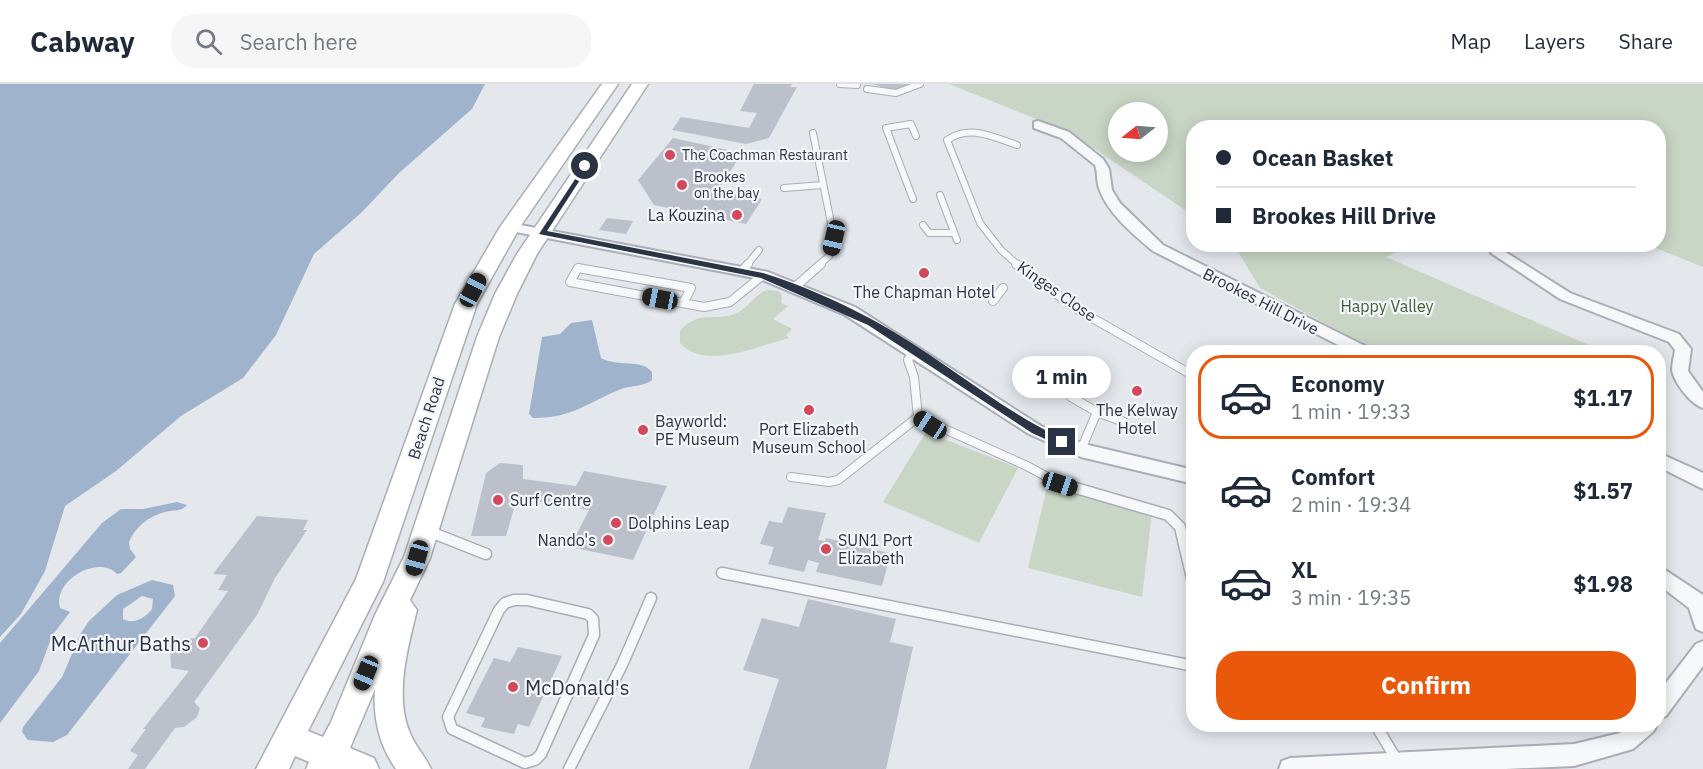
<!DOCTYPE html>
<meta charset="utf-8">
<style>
body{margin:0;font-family:"IBM Plex Sans",sans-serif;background:#f6f6f7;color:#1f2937;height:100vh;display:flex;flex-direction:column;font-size:22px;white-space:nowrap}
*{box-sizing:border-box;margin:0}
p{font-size:20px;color:#747a83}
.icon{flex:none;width:33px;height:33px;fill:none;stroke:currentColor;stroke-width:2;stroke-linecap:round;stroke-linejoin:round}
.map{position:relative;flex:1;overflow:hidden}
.side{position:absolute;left:1186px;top:261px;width:480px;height:387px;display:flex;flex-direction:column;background:#fff;border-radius:24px;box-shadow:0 3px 15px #0003}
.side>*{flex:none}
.hud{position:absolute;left:1186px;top:36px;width:480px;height:132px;border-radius:24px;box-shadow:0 3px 15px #0003;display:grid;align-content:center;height:132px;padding:0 30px;background:#fff}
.needle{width:39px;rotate:253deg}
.fabs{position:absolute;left:1108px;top:18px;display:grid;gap:12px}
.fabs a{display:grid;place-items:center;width:60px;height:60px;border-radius:50%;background:#fff;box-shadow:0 3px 15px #0003;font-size:30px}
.end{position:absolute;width:27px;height:27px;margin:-14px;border:8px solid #2b3445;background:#fff;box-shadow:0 0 0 3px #fff}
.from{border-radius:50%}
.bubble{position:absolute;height:42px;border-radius:21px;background:#fff;box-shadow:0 3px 15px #0003;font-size:20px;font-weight:700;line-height:42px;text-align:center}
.car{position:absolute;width:18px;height:36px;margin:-18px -9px;border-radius:8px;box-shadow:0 0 4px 2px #0007;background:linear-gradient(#222 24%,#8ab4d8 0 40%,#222 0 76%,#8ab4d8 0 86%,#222 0)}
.hud b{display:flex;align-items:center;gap:21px;height:57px;font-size:22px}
.hud b+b{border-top:2px solid #e0e1e3}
.hud i{width:15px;height:15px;background:#1f2937}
ul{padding:10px 0 0;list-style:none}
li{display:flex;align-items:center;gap:18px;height:84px;margin:0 12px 9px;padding:0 18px;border:3px solid transparent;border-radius:24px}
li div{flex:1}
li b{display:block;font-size:22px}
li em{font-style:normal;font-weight:700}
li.active{border-color:#ea580c}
li>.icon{width:54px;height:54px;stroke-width:1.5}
.button{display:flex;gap:12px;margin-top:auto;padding:12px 30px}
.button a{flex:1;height:69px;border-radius:24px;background:#ea580c;color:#fff;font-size:24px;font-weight:700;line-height:69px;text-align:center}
header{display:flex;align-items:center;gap:36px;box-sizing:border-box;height:84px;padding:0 30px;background:#fff;border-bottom:2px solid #e0e1e3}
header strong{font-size:28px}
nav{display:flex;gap:33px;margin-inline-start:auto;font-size:21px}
.search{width:420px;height:54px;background:#f6f6f7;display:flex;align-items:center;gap:15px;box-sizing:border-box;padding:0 21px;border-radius:24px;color:#747a83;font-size:22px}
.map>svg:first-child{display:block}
.green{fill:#c9d6c5;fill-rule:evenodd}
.water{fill:#9fb4cc;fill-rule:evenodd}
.building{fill:#bbc0ca}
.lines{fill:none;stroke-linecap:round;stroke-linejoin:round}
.lane-far2-casing{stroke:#a9aeb7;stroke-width:8}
.lane-far1-casing{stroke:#a9aeb7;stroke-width:10}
.lane-casing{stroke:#a9aeb7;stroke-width:13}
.street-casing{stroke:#a9aeb7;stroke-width:4}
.secondary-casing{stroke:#a9aeb7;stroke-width:3}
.lane-far2{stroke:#f7f8fa;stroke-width:6}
.lane-far1{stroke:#f7f8fa;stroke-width:8}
.lane{stroke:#f7f8fa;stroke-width:10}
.street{fill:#f7f8fa;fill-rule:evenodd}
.secondary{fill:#fff;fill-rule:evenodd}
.route{fill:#2b3445}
.poi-dot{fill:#d1495b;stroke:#f4f6f9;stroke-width:2}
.labels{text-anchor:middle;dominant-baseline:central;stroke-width:4.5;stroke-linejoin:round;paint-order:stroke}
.far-poi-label{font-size:14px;fill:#2b3445;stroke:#f4f6f9;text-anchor:start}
.poi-label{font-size:16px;fill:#2b3445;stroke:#f4f6f9;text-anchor:start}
.street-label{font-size:16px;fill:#2b3445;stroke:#f4f6f9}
.park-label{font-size:16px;fill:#3f6138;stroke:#f4f6f9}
.near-poi-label{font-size:20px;fill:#2b3445;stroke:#f4f6f9;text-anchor:end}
</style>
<header>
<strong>Cabway</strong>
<div class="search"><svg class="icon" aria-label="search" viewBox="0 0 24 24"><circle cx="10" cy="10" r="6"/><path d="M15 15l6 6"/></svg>Search here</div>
<nav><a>Map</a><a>Layers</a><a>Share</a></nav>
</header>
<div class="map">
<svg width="1703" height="685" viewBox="0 0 1703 685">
<rect width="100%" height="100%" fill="#e4e7ec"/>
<g class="green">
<path d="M 949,0 L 1703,0 L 1703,183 L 1648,161 L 1659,160 L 1659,44 L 1194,44 L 1194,132 L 1071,49 ZM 1158,28 L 1158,68 L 1119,68 L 1119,28 Z"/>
<path d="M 1234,161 L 1413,161 L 1386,173 L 1605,268 L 1378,268 L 1260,204 Z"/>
<path d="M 767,206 L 778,207 L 782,211 L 781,219 L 788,222 L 773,235 L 792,245 L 786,251 L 789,254 C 757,262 705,287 680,259 L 680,247 C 700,224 715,239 737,229 C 749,223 755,210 767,206 Z"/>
<path d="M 926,348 L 1018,384 L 979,459 L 883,418 Z"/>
<path d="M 1047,403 L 1152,429 L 1142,513 L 1028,484 Z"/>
</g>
<g class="water">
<path d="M 0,0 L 485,0 L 472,25 L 399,89 L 361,129 L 314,170 L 276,251 L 243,294 L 181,332 L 116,387 L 65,422 L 45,487 L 21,530 L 0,553 Z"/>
<path d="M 592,236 L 601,274 C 621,284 640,274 652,288 L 652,296 C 643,303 632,301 621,305 C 586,319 574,334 533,334 L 529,330 L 542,253 L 560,250 L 571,239 Z"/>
<path d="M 177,418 L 187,421 C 181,427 178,426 170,427 C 152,430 136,441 129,458 L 130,465 L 136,473 L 121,489 L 117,490 C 98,470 52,497 60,524 L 70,528 L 52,552 L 39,587 L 0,639 L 0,559 L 102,439 L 121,425 L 143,425 Z"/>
<path d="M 152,496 L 173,501 L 175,512 L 67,651 L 53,658 L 28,656 L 22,648 L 23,643 L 62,593 L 81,549 L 89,537 L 117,511 ZM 142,512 L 153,515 L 152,525 C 145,534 134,541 123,535 L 123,525 Z"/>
</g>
<g class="building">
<path d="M 754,0 L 792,0 L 790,3 L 797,3 L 769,54 L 746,60 L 672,46 L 681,33 L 749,44 L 757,29 L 740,27 Z"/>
<path d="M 872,0 L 915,0 L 896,7 Z"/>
<path d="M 673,54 L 742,69 L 718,107 L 762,115 L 746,140 L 654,121 L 638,96 Z"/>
<path d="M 607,134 L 633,137 L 626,150 L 599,146 Z"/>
<path d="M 500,379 L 523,381 L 523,395 L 576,402 L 584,387 L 667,402 L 633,476 L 570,463 L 589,426 L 517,414 L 506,452 L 471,452 L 486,389 Z"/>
<path d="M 788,423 L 826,429 L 818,456 L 825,457 L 826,454 L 898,471 L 895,482 L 888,480 L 882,502 L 816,488 L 819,479 L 808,476 L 804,488 L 768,480 L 774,463 L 760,460 L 769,437 L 782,439 Z"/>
<path d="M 257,432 L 308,436 L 303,446 L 307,446 L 275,494 L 257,531 L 194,618 L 200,624 L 197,633 L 184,643 L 175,644 L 145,685 L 128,685 L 138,671 L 130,667 L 146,645 L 143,645 L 189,587 L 171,584 L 170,561 L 173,557 L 195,554 L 228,507 L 218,506 L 227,491 L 213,490 Z"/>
<path d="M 808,515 L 896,535 L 890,558 L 913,563 L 886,685 L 749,685 L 779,595 L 743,586 L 762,534 L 799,543 Z"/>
<path d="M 518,563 L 562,572 L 529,643 L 518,640 L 514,650 L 481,643 L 485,634 L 466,629 L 494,574 L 510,578 Z"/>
</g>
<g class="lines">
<defs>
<g id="lane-far2">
<path d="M 840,0 L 857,1"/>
<path d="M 867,5 L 896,9 L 920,0"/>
<path d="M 813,49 L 834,154 L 829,172 L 819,181"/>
<path d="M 1017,61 C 993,53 970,40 947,56 L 980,139 L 1001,166 L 1018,181"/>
<path d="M 784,104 L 823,101"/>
<path d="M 940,111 L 957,156"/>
<path d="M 913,115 L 886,44 L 911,40 L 916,52"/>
<path d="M 923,141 L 929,149 L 953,149"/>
<path d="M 747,181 L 759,166"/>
</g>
<g id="lane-far1">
<path d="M 1016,180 L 1080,227 L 1194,292"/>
<path d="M 742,187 L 748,180"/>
<path d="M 794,204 L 821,180"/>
<path d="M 993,217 L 1003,204"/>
<path d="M 683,219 L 691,204 L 578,184 L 570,198 L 704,223 L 730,218 L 763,191"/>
<path d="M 914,266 L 908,276 L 914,293 L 918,333 L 1027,382 L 1060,400 L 1081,406"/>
<path d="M 1071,313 L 1097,328 L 1081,366"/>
<path d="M 1097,328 L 1124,338"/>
<path d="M 791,393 L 829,398 L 838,396 L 918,333"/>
</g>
<g id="lane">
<path d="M 1076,404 L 1168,431 L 1180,443 L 1194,503"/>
<path d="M 428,447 L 486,470"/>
<path d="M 722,489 L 1194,582"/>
<path d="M 514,516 L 527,516 L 588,530 L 593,535 L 594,551 L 541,670 L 535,676 L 525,679 L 452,645 L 448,633 L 499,526 L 505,519 Z"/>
<path d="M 1375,640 L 1398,678"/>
<path d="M 569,685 L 622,581 L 651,514"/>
</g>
<g id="street">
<path d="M 1038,37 L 1069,48 L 1103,75 L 1109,85 L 1112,106 L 1120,119 L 1163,161 L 1369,264 L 1371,268 L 1352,268 L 1153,167 C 1134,151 1107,129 1099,104 C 1096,96 1098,88 1095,81 L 1061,54 L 1034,44 L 1034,38 Z"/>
<path d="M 510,139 L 768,188 L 855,223 L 1041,342 L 1084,360 L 1194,386 L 1194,400 L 1081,373 L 1029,350 L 845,231 L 760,195 L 505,146 L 505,140 Z"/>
<path d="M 1496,162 L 1570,209 L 1679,250 L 1691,265 L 1688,287 L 1703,308 L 1703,324 C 1691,320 1674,299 1672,286 C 1672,280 1674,272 1675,266 L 1669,258 L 1560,215 L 1491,169 L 1491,163 Z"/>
<path d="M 1659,369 L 1703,389 L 1703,405 L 1659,383 Z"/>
<path d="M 1659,482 L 1703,511 L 1703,548 L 1696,545 L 1689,524 L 1659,501 Z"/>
<path d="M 1703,557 L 1703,582 L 1666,632 L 1659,635 L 1659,608 L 1696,560 Z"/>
<path d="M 1630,640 L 1657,640 L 1654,647 L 1633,665 L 1574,682 L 1506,685 L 1279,685 L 1282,677 L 1290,674 L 1574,660 L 1620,649 Z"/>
</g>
<path id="secondary" d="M 602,0 L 618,0 L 520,143 L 477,220 L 383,498 L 308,647 L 323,653 L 331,638 L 375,531 L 404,473 L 477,253 L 495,210 L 517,170 L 632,0 L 648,0 L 537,170 L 517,210 L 499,253 L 430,474 L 410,516 L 417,526 C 408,562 394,613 410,649 C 415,662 425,672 431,685 L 396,685 C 379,661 373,634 375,605 L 350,664 L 374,674 L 379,685 L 306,685 L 309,678 L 295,672 L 289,685 L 256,685 L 356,495 L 455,220 L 500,143 Z"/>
</defs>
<use href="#lane-far2" class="lane-far2-casing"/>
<use href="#lane-far1" class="lane-far1-casing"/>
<use href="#lane" class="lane-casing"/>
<use href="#street" class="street-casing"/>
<use href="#secondary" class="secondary-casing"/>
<use href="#lane-far2" class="lane-far2"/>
<use href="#lane-far1" class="lane-far1"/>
<use href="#lane" class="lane"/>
<use href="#street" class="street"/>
<use href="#secondary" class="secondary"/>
</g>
<path class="route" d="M 585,80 L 589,82 L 547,147 L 763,189 C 800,200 839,218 873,236 C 940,272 996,324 1065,356 L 1065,361 L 1058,361 L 1032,349 L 868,241 L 761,194 L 539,150 Z"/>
<g class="poi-dot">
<circle cx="670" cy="71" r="6"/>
<circle cx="682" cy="101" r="6"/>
<circle cx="737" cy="131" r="6"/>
<circle cx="924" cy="189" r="6"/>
<circle cx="1137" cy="307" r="6"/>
<circle cx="809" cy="326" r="6"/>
<circle cx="643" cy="346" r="6"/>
<circle cx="498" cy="416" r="6"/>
<circle cx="616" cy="439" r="6"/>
<circle cx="608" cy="456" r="6"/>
<circle cx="826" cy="465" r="6"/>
<circle cx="203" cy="559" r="6"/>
<circle cx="513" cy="603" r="6"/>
</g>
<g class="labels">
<g class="far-poi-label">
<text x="682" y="71">The Coachman Restaurant</text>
<text x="694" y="93">Brookes<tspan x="694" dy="16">on the bay</tspan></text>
</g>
<g class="poi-label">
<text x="725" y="131" text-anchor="end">La Kouzina</text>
<text x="924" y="208" text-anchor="middle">The Chapman Hotel</text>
<text x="1137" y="326" text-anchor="middle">The Kelway<tspan x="1137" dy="18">Hotel</tspan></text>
<text x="655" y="337">Bayworld:<tspan x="655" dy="18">PE Museum</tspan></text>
<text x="809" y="345" text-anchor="middle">Port Elizabeth<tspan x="809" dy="18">Museum School</tspan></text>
<text x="510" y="416">Surf Centre</text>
<text x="628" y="439">Dolphins Leap</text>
<text x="596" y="456" text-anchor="end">Nando's</text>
<text x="838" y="456">SUN1 Port<tspan x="838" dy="18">Elizabeth</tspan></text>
</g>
<g class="street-label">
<text transform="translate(1057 207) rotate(35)">Kinges Close</text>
<text transform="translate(1261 217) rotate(27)">Brookes Hill Drive</text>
<text transform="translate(426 334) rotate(-72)">Beach Road</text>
</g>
<g class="park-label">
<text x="1387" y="222">Happy Valley</text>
</g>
<g class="near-poi-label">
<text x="191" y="559">McArthur Baths</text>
<text x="525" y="603" text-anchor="start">McDonald's</text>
</g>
</g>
</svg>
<div class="fabs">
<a><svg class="needle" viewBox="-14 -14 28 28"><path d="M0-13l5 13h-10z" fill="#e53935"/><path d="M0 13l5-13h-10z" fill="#747a83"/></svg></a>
</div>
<i class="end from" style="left:585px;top:82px"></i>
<i class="end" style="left:1062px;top:358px"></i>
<div class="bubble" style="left:1012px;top:272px;width:99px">1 min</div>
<i class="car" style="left:834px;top:154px;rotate:193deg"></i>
<i class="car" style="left:473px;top:206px;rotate:28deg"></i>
<i class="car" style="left:660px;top:215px;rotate:281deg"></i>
<i class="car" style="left:930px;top:341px;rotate:303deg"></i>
<i class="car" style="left:1060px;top:400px;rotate:108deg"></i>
<i class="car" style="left:417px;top:474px;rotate:195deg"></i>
<i class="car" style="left:366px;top:589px;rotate:202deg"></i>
<div class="hud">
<b><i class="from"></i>Ocean Basket</b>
<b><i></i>Brookes Hill Drive</b>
</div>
<section class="side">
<ul>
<li class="active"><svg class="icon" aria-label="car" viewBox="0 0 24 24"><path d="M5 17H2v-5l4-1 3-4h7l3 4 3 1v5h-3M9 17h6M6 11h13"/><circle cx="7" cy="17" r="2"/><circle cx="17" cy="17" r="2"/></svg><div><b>Economy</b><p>1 min · 19:33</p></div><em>$1.17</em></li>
<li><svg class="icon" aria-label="car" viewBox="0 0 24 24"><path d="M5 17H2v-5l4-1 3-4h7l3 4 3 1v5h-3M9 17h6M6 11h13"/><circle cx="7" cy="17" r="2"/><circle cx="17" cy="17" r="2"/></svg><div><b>Comfort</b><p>2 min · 19:34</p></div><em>$1.57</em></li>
<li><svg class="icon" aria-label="car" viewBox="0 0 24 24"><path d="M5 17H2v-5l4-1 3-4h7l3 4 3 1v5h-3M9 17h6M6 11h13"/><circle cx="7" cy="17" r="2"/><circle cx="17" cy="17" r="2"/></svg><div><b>XL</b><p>3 min · 19:35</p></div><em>$1.98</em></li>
</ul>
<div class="button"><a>Confirm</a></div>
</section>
</div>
